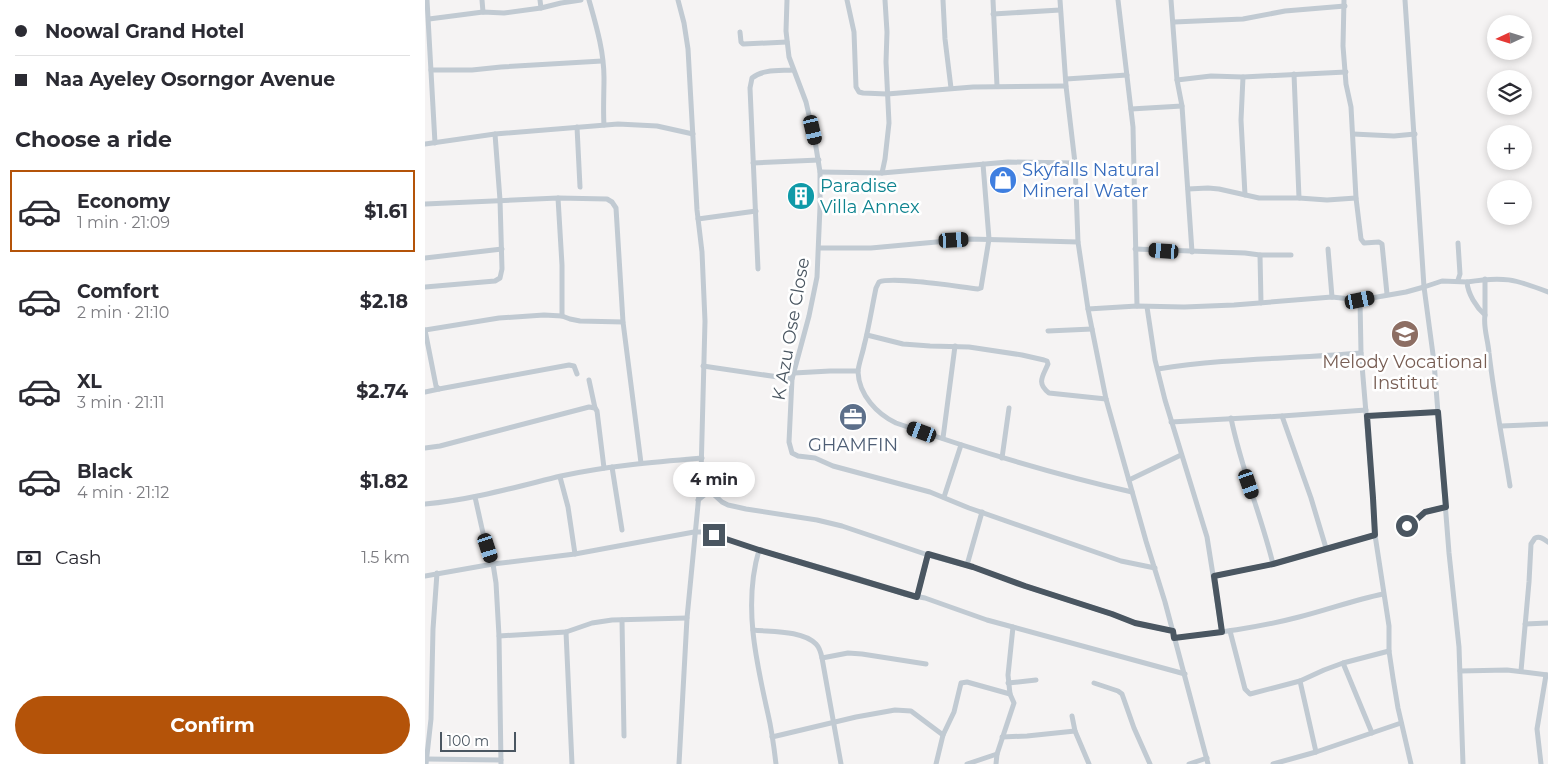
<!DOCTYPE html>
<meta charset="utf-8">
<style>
body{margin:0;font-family:Montserrat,sans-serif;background:#f7f7f7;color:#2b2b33;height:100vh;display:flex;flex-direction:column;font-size:19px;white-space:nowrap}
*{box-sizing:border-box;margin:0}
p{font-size:16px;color:#7c7c81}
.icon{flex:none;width:28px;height:28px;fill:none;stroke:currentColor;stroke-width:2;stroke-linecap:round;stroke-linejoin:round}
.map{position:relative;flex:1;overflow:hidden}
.sheet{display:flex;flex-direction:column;background:#fff;width:425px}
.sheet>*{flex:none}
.guide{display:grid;align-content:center;height:110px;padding:0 15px;background:#fff}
.needle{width:32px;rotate:266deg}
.tools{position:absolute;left:1062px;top:15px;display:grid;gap:10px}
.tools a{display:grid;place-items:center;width:45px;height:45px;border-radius:50%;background:#fff;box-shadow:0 2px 8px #0003;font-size:25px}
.scale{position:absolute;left:15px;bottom:12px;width:76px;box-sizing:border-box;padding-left:5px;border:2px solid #4a5661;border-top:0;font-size:14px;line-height:18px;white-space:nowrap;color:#4a5661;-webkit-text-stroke:4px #fff;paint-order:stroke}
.end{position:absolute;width:22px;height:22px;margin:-11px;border:6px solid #4a5661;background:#fff;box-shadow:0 0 0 2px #fff}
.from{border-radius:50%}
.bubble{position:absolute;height:35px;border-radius:18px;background:#fff;box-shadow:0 2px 8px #0003;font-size:16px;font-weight:700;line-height:35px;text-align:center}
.car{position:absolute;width:15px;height:30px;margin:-15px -8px;border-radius:6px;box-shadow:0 0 4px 1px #0007;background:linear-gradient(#222 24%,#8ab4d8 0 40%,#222 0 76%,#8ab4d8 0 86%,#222 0)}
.guide b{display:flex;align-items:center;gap:18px;height:48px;font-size:19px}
.guide b+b{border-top:1px solid #e1e1e2}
.guide i{width:12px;height:12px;background:#2b2b33}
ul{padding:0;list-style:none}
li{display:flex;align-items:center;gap:15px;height:82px;margin:0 10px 8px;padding:0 5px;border:2px solid transparent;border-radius:0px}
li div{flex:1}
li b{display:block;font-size:19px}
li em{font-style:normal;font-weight:700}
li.on{border-color:#b45309}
li>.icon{width:45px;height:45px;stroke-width:1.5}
h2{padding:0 15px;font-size:22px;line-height:60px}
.pay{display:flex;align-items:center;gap:12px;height:55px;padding:0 15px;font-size:19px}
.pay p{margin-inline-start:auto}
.action{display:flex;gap:10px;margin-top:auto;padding:10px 15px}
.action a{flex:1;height:58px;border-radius:30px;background:#b45309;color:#fff;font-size:20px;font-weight:700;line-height:58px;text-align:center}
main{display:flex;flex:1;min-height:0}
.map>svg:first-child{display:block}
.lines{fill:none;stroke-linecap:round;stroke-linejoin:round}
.minor{stroke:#c1cad2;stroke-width:5}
.route{stroke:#4a5661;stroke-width:6}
.labels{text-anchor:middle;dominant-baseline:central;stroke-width:5;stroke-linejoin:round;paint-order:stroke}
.shop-label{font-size:18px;fill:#366cbe;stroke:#fff;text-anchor:start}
.culture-label{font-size:18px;fill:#0d838f;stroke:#fff;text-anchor:start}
.street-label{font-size:18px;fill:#4a5661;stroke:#fff}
.education-label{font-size:18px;fill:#785e54;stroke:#fff}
.service-label{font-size:18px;fill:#4e5e75;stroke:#fff}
</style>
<main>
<section class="sheet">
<div class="guide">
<b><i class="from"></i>Noowal Grand Hotel</b>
<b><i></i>Naa Ayeley Osorngor Avenue</b>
</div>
<h2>Choose a ride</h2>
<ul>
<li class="on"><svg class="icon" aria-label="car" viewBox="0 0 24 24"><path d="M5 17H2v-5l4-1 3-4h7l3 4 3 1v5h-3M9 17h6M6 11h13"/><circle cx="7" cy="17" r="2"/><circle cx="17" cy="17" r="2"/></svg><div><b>Economy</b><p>1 min · 21:09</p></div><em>$1.61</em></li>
<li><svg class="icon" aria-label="car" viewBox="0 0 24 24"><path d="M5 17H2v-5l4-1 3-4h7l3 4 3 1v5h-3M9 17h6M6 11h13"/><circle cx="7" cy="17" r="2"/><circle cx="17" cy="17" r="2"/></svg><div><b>Comfort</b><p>2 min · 21:10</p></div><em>$2.18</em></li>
<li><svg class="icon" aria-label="car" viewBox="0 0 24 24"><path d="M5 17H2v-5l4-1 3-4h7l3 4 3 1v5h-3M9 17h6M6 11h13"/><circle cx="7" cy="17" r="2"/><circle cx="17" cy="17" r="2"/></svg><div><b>XL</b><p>3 min · 21:11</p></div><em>$2.74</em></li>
<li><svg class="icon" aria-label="car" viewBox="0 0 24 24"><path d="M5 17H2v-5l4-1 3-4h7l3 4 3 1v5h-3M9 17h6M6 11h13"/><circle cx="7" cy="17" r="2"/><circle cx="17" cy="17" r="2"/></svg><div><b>Black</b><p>4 min · 21:12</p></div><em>$1.82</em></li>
</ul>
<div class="pay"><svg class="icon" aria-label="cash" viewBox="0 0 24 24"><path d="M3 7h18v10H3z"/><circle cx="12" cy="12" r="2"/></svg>Cash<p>1.5 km</p></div>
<div class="action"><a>Confirm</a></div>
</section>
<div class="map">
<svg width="1123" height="764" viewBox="0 0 1123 764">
<rect width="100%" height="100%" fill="#f5f3f3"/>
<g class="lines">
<g class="minor">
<path d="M 2,0 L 10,143"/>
<path d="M 57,0 L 58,12"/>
<path d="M 115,0 L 116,8"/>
<path d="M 164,0 C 171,25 179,51 179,78 C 179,93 178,109 179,125"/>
<path d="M 253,0 L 259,23 L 263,49 L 272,210 L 277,252 L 280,321 L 276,474 L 262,618 L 254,764"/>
<path d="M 362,0 L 361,31 L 364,57 L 381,102 L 390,141 L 395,172 L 395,207 L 392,277 L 384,316 L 367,379 L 364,442 L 367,453 L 373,456 L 390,458 L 408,466 L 505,492 L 544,508 L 696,561 L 730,568"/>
<path d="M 422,0 L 429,32 L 431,87 L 434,92 L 438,93 L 462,94 L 548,87 L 641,86"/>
<path d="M 518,0 L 520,39 L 526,88"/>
<path d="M 568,0 L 572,86"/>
<path d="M 635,0 L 641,86 L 650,163 L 653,242 L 663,309 L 681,399 L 721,541 L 740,602 L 783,764"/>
<path d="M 693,0 L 708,127 L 712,306"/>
<path d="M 746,0 L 752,80 L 757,106 L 767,252"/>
<path d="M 919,0 L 918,46 L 921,84 L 926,107 L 931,198 L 936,239 L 939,243 L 954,242 L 957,244 L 962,294"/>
<path d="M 980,0 L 999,287 L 1009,362 L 1024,553 L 1034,647 L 1038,764"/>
<path d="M 568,14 L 635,10"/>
<path d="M 4,19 L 58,12 L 79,13 L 116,8 L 136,3 L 156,0"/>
<path d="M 749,22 L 818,19 L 860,11 L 920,6"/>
<path d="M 315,32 L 316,42 L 318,44 L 362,42"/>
<path d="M 6,70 L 47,70 L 76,67 L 177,61"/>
<path d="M 869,74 L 874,198"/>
<path d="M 818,77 L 816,120 L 820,195"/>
<path d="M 641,79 L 702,75"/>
<path d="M 752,80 L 786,76 L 818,77 L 921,72"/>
<path d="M 706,109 L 757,106"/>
<path d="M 152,127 L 155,187"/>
<path d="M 928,134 L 969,136 L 990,134"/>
<path d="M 0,144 L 70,134 L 193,124 L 232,126 L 268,134"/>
<path d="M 328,163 L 394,160"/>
<path d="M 558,164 L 564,239 L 556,288 L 553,289 C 534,287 469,276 454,282 L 451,288 C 447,307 444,327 439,346 C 438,352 433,366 433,372 C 434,395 452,414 471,423 C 549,450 627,474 707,492"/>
<path d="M 395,172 L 457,173 L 583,162 L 650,163"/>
<path d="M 457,173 L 460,159 L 464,123 L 461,62 L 462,32 L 460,0"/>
<path d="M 763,189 L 783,188 L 794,189 L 834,198 L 874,198 L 902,200 L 931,198"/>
<path d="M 133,198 L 137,265 L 137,316"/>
<path d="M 0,204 L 133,198 L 182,199 L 187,202 L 191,208 L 198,322 L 216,463"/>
<path d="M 273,219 L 331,211"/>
<path d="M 394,248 L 446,248 L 544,239 L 653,242"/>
<path d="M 710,249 L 820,253 L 835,255 L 866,255"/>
<path d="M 903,249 L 907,297"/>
<path d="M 835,255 L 836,303"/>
<path d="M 0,258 L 77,249"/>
<path d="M 333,269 L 325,88 L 327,78 C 338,69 355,71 368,70"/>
<path d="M 1060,279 L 1060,315"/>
<path d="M 1033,280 L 1035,274 L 1033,243"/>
<path d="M 1042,282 C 1078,276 1090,279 1123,292"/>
<path d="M 0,287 L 70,281 L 75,278 L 77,269 L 75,200 L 70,134"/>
<path d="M 935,300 L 936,353 L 948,497 L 950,535 L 964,626 L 964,651 L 968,678 L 973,708 L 986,764"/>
<path d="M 722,307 L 730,360 L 740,400 L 782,537 L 797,632"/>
<path d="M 663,309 L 712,306 L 759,307 L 809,305 L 907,297 L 935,300 L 981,292 L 999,287 L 1017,281 L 1042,282 C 1043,294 1051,307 1060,315 C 1058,328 1063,339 1064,353 C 1069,397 1078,442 1085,486"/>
<path d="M 0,330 L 11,386 L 14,389 L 144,365 L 149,366 L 152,374"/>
<path d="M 0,330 L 74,318 L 119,315 L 137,316 L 145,319 L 155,321 L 198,322"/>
<path d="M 623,331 L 667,329"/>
<path d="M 442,335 L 478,344 L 505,346 L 544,347 L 597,355 L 619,360 L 622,361 L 623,364 C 618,376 611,383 624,393 L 681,399"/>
<path d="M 278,366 L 367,379"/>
<path d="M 733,369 C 800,358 868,359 936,353"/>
<path d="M 369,373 L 405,371 L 433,371"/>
<path d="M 164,380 L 170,408"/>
<path d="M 0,392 L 14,389"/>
<path d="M 857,416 L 886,498 L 901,548"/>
<path d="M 942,416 L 1013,412"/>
<path d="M 806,418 C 816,468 836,515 848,564"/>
<path d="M 746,422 L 857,416 L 941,410"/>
<path d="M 1076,426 L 1123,424"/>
<path d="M 518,438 L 530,346"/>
<path d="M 0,448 L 15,446 L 164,407 L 170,408 L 172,411 L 179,468"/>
<path d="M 577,458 L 584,408"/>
<path d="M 187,467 L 197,530"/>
<path d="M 135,477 L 143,507 L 150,554"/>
<path d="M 704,480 L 756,455"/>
<path d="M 50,497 L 58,533 L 68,564 L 71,583 L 74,636 L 76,764"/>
<path d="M 519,497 L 536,445"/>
<path d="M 273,500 L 283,492 L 286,492 L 297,502 L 303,505 L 321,509 L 392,520 L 417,526 L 503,555 L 548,567 L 600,586 L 687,614 L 710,623 L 747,631"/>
<path d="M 0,504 C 46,500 91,487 136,476 C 182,466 229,462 277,458"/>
<path d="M 982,526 L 991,520 L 1000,512 L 1021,507"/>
<path d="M 334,550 C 318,604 331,661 343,714 C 347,731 349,747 351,764"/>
<path d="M 542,565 L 557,512"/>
<path d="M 0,576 L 68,564 L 150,554 L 269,532 L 280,532 L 334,550 L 435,579 L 479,594 L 500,598 L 562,620 L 760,674"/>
<path d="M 789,576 L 848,564 L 950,535"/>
<path d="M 492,597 L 503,555"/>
<path d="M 197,620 L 199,736"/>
<path d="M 1100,624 L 1123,623"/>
<path d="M 328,630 C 346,632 377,630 391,644 C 394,647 396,653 397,658 L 416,764"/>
<path d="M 805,631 L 820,689 L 825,694 L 875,681 L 899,670 L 918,663 L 964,651"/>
<path d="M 141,632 L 147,764"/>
<path d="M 74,636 L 141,632 L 167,623 L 187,620 L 262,618"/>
<path d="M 749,638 C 791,633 832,628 874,617 C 902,610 929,600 958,594"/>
<path d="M 397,658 L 423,653 L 437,654 L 501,664"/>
<path d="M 918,663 L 947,733"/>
<path d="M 1035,671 L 1082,670 L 1123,675"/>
<path d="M 1096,671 L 1104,582 L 1106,544 L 1110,538 C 1115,536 1119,539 1123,542"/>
<path d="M 875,681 L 891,752"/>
<path d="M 583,683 L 611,680"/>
<path d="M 669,683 L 693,691 L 697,694 L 709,728 L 725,764"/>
<path d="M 647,716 L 650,731 L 664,764"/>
<path d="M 347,737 L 431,717 L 470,710 L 486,711 L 518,735"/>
<path d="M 577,737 L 602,736 L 650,731"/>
<path d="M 2,759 L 76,760"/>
<path d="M 1,764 L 6,719 L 8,629 L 12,573"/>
<path d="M 511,764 L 518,735 L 529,712 L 536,683 L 542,682 L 585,694"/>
<path d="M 542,764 L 572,754"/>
<path d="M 571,764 L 572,754 L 589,703 L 585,694 L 583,675 L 588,627"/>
<path d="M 764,764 L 782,758"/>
<path d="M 848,764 L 891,752 L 976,723"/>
<path d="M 1116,764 L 1112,729 L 1121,675"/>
</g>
</g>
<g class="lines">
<path class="route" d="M 289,535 L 334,550 L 492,597 L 503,554 L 548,567 L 600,586 L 687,614 L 710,623 L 748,631 L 749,638 L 797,632 L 789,576 L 848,564 L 950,535 L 948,498 L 942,416 L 1013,412 L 1021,507 L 1000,512 L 991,520 L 982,526"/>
</g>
<defs>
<symbol id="shop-disc" viewBox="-11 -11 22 22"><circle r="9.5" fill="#3f7fe0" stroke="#fff"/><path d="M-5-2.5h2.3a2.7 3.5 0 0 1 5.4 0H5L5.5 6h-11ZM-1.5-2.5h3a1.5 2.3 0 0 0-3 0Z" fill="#fff"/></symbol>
<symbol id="building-disc" viewBox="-11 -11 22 22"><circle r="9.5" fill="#0f9aa8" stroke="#fff"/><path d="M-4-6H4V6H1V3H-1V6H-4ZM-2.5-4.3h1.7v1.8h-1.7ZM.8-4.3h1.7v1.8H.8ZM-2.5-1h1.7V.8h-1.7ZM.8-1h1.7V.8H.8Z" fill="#fff"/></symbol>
<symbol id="school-disc" viewBox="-11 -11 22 22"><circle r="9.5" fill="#8d6e63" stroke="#fff"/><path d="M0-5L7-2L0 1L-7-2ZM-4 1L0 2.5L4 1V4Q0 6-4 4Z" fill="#fff"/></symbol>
<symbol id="office-disc" viewBox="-11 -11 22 22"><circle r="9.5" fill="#5c6f8a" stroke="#fff"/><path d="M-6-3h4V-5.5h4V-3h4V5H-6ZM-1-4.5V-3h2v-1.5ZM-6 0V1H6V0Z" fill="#fff"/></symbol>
</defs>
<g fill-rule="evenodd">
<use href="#shop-disc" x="562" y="164" width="32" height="32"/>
<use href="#building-disc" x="360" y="180" width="32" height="32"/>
<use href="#school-disc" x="964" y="318" width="32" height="32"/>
<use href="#office-disc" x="412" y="401" width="32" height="32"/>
</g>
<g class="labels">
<g class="shop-label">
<text x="597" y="170">Skyfalls Natural<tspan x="597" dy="21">Mineral Water</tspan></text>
</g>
<g class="culture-label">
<text x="395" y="186">Paradise<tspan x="395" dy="21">Villa Annex</tspan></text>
</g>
<g class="street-label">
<text transform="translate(366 329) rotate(-80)">K Azu Ose Close</text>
</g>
<g class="education-label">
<text x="980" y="362">Melody Vocational<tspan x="980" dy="21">Institut</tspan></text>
</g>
<g class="service-label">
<text x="428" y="445">GHAMFIN</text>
</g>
</g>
</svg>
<div class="tools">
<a><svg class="needle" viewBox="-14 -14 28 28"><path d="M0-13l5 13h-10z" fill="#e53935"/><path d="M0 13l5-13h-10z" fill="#7c7c81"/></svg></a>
<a><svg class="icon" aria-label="layers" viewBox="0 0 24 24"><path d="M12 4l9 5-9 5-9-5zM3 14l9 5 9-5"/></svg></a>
<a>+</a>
<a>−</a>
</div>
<div class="scale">100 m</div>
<i class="end from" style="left:982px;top:526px"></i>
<i class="end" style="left:289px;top:535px"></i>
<div class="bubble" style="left:248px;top:462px;width:82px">4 min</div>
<i class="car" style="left:388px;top:130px;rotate:167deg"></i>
<i class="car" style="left:529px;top:240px;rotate:87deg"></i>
<i class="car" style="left:739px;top:251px;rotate:274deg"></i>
<i class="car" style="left:935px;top:300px;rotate:78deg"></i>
<i class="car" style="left:497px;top:432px;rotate:290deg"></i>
<i class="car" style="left:824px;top:484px;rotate:161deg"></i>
<i class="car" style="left:63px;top:548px;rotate:162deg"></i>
</div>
</main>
